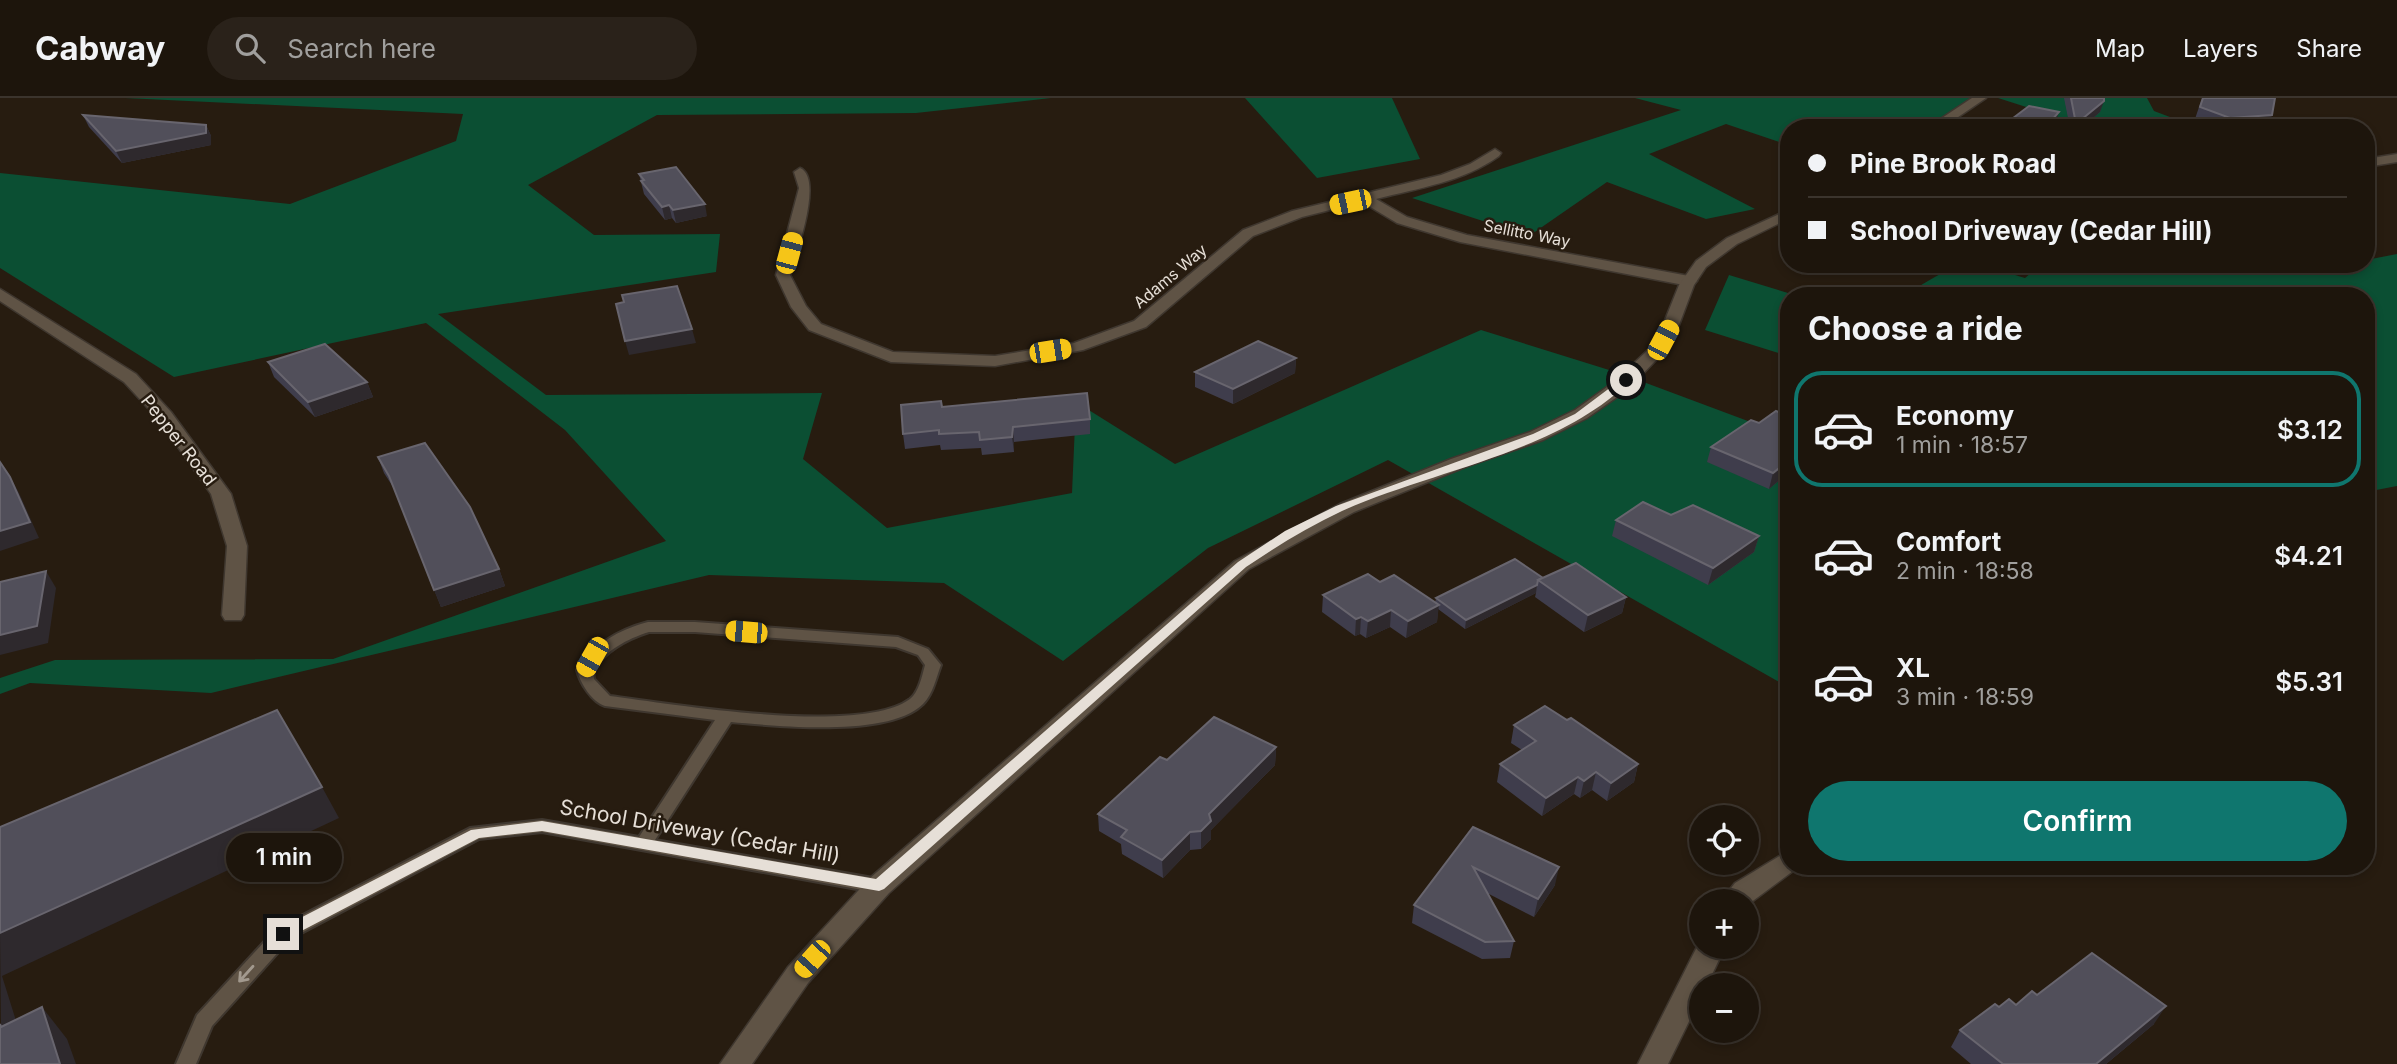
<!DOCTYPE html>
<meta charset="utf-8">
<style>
body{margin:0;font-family:Inter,sans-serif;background:#2a221a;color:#f1f3f6;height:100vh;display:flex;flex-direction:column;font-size:26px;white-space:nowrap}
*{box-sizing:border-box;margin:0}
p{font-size:23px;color:#a09f9d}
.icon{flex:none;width:38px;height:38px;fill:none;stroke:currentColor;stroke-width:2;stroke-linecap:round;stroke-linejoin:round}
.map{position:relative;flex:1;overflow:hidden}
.details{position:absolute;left:1780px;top:189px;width:595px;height:588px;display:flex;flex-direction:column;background:#1d150c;border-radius:28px;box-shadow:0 4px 10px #0003,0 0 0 2px #3b342d}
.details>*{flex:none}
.top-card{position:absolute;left:1780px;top:21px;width:595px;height:154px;border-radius:28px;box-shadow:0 4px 10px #0003,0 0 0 2px #3b342d;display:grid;align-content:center;height:154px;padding:0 28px;background:#1d150c}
.controls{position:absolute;left:1689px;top:707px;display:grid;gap:14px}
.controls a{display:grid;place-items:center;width:70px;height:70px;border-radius:50%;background:#1d150c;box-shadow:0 4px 10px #0003,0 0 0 2px #3b342d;font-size:35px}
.end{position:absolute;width:32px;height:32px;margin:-16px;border:9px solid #e6dfd7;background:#111;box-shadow:0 0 0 4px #111}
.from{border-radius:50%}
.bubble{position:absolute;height:49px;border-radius:24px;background:#1d150c;box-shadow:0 4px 10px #0003,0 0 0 2px #3b342d;font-size:23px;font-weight:600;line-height:49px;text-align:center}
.car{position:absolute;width:21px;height:42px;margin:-21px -10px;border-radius:9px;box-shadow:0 0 5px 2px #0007;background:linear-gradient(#f5c518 24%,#345 0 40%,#f5c518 0 76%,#345 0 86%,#f5c518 0)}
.top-card b{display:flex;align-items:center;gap:24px;height:66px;font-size:26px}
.top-card b+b{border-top:2px solid #3b342d}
.top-card i{width:18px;height:18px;background:#f1f3f6}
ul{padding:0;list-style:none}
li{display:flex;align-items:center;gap:21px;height:116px;margin:0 14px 10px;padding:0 14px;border:4px solid transparent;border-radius:28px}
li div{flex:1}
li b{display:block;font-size:26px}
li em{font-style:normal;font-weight:600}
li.selected{border-color:#0f766e}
li>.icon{width:63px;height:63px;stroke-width:1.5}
h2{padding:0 28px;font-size:32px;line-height:84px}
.button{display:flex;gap:14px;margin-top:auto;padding:14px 28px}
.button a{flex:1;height:80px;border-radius:42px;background:#0f766e;color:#fff;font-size:28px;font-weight:600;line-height:80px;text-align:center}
header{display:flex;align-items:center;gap:42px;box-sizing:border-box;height:98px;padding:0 35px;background:#1d150c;border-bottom:2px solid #3b342d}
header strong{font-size:33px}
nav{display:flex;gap:38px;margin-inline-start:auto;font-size:24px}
.search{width:490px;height:63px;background:#2a221a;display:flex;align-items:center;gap:18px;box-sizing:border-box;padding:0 24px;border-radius:38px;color:#a09f9d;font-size:26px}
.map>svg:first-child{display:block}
.green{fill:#0b4f33}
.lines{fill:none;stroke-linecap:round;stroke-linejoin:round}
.service-casing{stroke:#3f372f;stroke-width:4}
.minor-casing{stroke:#3f372f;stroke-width:3}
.tertiary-casing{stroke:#3f372f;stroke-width:3}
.service{fill:#5f5345;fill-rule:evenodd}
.minor{fill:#5f5345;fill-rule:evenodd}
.tertiary{fill:#5f5345;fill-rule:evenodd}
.wall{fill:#3f3d4c}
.shaded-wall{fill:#2e292d}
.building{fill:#514f5a;stroke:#68656e;stroke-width:2}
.oneway{stroke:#a2998e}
.route{fill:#e6dfd7}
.labels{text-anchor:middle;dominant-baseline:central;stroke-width:5;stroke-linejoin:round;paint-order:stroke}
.far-street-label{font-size:16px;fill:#e6dfd7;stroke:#271c10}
.street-label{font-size:18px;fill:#e6dfd7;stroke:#271c10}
.near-street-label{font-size:21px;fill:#e6dfd7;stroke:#271c10}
</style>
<header>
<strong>Cabway</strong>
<div class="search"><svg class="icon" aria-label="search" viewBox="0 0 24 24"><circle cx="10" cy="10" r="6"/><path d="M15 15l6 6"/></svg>Search here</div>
<nav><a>Map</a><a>Layers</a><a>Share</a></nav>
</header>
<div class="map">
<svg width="2397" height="966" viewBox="0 0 2397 966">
<rect width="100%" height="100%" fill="#271c10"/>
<g class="green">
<path d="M 125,0 L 1051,0 L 916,15 L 657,17 L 528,87 L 594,137 L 720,136 L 716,174 L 438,216 L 546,297 L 822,295 L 803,361 L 887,430 L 1072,395 L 1076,304 L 1175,366 L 1481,232 L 1622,276 L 1788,338 L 1788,589 L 1388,362 L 1208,450 L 1063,563 L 944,485 L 709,477 L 211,595 L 30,585 L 0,596 L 0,580 L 55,562 L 333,561 L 666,443 L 565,332 L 426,225 L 174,279 L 0,170 L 0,75 L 290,106 L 456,43 L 463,16 Z"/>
<path d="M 1245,0 L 1392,0 L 1420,61 L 1317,80 Z"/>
<path d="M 1635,0 L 1975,0 L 1927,30 L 1788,30 L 1788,47 L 1726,26 L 1649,56 L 1755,111 L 1706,121 L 1607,84 L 1529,138 L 1412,100 L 1681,12 Z"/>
<path d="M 1998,0 L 2147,0 L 2154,13 L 2199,30 L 2092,30 Z"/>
<path d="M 2397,156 L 2397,388 L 2366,394 L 2366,198 L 1903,198 C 1963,163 1957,160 2025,180 L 2042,166 L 2242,166 L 2287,176 L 2340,166 L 2366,166 L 2366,162 Z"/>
<path d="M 1729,177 L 1798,198 L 1788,198 L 1788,258 L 1705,232 Z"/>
</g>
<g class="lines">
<defs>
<path id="service" d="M 648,524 L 695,524 L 898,539 L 928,551 L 941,567 C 936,580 933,596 923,606 C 889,640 776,628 731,624 L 655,742 L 879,781 L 885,783 L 888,788 L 885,793 L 879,795 L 542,734 L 479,741 L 290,841 L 212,928 L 196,966 L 176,966 L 197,917 L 276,831 L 470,730 L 542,722 L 639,739 L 715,622 L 605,608 C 592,604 580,585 577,572 C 594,546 618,532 648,524 ZM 649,534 L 695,534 L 896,549 L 918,557 L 925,567 C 922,578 919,594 910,601 C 860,638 673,606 610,598 L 594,581 L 593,572 C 606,552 627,541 649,534 Z"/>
<g id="minor">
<path d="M 1495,51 L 1501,55 L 1499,58 C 1463,84 1419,90 1376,101 L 1407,119 L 1467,137 L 1689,178 L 1697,183 L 1689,188 L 1460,144 L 1397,125 L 1362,104 L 1302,119 L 1253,138 L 1146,229 L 1083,252 L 995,268 L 891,264 L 809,232 L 791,209 L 776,177 L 799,90 L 794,74 L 800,70 C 824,80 796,156 790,177 L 806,208 L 821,226 L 893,254 L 995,258 L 1074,245 L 1134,223 L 1243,132 L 1292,113 L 1441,77 L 1470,66 Z"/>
<path d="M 2397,56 L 2397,64 L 2366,69 L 2366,61 Z"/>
<path d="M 0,191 L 136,276 L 171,314 L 231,396 L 247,448 L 244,517 L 241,522 L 225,522 L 222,517 L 227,448 L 211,396 L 159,322 L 124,284 L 0,203 Z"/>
<path d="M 1788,753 L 1788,768 L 1797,770 L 1746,808 L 1746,803 L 1721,803 L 1735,785 Z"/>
<path d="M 1701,841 L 1701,849 L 1725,849 L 1707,887 L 1701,887 L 1701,899 L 1668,966 L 1638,966 Z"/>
</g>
<g id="tertiary">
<path d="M 1972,0 L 1986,0 L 1942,30 L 1927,30 Z"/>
<path d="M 1788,112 L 1788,121 L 1737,146 L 1706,169 L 1694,187 L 1679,227 L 1660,258 L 1627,292 L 1587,320 L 1543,342 L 1465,369 L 1354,414 L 1249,471 L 889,795 L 808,885 L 752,966 L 720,966 L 788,869 L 869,781 L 1235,463 L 1340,406 L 1451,361 L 1530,334 L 1575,312 L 1614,284 L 1649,251 L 1663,227 L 1679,187 L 1696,163 L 1727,140 Z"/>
</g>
</defs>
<use href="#service" class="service-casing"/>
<use href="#minor" class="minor-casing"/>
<use href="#tertiary" class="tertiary-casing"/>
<use href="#service" class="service"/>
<use href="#minor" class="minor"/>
<use href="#tertiary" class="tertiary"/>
</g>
<g class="wall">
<path d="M 2064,0 L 2104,0 L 2100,14 L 2082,30 L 2070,30 Z"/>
<path d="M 2202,0 L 2275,0 L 2272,17 L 2266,28 L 2250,30 L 2219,30 L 2195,21 Z"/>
<path d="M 83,17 L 206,27 L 211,38 L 211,47 L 122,65 L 89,29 Z"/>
<path d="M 639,76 L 707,118 L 676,125 L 672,120 L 665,122 L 644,96 Z"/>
<path d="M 1296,260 L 1295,275 L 1233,306 L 1195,289 L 1195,274 Z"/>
<path d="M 268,264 L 367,284 L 373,299 L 315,319 L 274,279 Z"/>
<path d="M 942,309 L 1090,321 L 1090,336 L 1014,344 L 1014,354 L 982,357 L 981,350 L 941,352 L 940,347 L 905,351 L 903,336 Z"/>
<path d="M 1788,318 L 1788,375 L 1769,391 L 1707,364 L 1711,349 L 1759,325 Z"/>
<path d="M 378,359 L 499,471 L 505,488 L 441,509 L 395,392 L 384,375 Z"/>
<path d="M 1616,422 L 1759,438 L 1754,454 L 1708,487 L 1612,438 Z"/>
<path d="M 1543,480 L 1626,499 L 1622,515 L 1584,534 L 1535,499 L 1536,495 L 1465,531 L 1438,511 L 1437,524 L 1406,540 L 1390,529 L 1366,540 L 1360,536 L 1355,538 L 1322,514 L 1323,497 L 1380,484 L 1435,505 L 1436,500 Z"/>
<path d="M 1567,622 L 1638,666 L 1634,684 L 1607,703 L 1592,692 L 1580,700 L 1574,696 L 1542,718 L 1497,684 L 1500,666 L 1522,652 L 1511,645 L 1514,627 Z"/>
<path d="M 1276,649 L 1275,667 L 1211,732 L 1211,741 L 1201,751 L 1190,752 L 1163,780 L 1122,756 L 1121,746 L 1099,733 L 1098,716 L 1167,662 Z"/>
<path d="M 1473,729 L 1555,787 L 1534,819 L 1487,795 L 1514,843 L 1510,860 L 1482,861 L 1412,825 L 1414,807 Z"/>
<path d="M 2037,897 L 2154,926 L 2106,966 L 1971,966 L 1951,949 L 1960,932 L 1999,909 L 2016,907 Z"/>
</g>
<g class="shaded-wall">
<path d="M 2104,3 L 2100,14 L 2082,30 L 2075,30 L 2076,26 Z"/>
<path d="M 2059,14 L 2055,26 L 2051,30 L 2045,30 Z"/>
<path d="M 2272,17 L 2266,28 L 2226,30 L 2230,20 Z"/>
<path d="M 206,27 L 211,38 L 211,47 L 122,65 L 116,53 Z"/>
<path d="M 705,106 L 707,118 L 676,125 L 673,112 Z"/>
<path d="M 669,107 L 672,120 L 665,122 L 662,109 Z"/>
<path d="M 692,231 L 696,245 L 629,257 L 625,243 Z"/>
<path d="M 1296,260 L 1295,275 L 1233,306 L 1233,291 Z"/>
<path d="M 367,284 L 373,299 L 315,319 L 308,304 Z"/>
<path d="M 1013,329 L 1014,344 L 1014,354 L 1012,339 Z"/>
<path d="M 1788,363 L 1788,375 L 1769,391 L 1773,375 Z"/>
<path d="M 10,379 L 19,395 L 39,440 L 0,453 L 0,433 Z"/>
<path d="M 1759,438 L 1754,454 L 1708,487 L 1713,470 Z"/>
<path d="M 499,471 L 505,488 L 441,509 L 434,492 Z"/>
<path d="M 46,473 L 56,490 L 48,545 L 0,557 L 0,537 Z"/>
<path d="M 1537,487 L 1536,495 L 1465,531 L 1466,522 Z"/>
<path d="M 1626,499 L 1622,515 L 1584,534 L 1588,517 Z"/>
<path d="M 1439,507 L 1437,524 L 1406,540 L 1408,523 Z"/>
<path d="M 1391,512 L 1390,529 L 1366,540 L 1368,523 Z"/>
<path d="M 1361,519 L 1360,536 L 1355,538 L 1356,521 Z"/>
<path d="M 1276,649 L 1275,667 L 1211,732 L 1211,741 L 1201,751 L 1201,733 L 1209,716 Z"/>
<path d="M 1638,666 L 1634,684 L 1607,703 L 1611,685 Z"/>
<path d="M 1596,674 L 1592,692 L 1580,700 L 1584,683 Z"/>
<path d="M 1578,679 L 1574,696 L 1542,718 L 1546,700 Z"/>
<path d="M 322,689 L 339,720 L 2,878 L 28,961 L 1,929 L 0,835 Z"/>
<path d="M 1190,734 L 1190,752 L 1163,780 L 1162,762 Z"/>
<path d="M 1559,769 L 1555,787 L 1534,819 L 1538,801 Z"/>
<path d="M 2166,908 L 2154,926 L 2106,966 L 2096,966 Z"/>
<path d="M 42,909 L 67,941 L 76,966 L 60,966 Z"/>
</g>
<g class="building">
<path d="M 2071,0 L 2104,0 L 2104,3 L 2076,26 Z"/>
<path d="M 2203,0 L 2275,0 L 2272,17 L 2230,20 L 2200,9 Z"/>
<path d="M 2029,8 L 2059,14 L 2045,30 L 2000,30 Z"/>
<path d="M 83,17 L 206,27 L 206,35 L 116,53 Z"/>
<path d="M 676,69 L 705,106 L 673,112 L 669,107 L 662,109 L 641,83 L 644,82 L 639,76 Z"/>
<path d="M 677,188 L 692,231 L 625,243 L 616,206 L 624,204 L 622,197 Z"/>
<path d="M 1258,243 L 1296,260 L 1233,291 L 1195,274 Z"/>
<path d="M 325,246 L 367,284 L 308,304 L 268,264 Z"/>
<path d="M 1087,295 L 1090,321 L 1013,329 L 1012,339 L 980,342 L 979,334 L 939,336 L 939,332 L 903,336 L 901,307 L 941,303 L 942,309 Z"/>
<path d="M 1776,313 L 1788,318 L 1788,363 L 1773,375 L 1711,349 L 1751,322 L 1759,325 Z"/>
<path d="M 425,345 L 470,409 L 499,471 L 434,492 L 389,378 L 378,359 Z"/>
<path d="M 0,364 L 10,379 L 30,424 L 0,433 Z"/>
<path d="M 1643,404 L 1671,417 L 1693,407 L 1759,438 L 1713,470 L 1616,422 Z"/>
<path d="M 1515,461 L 1543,480 L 1538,482 L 1537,487 L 1466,522 L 1436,500 Z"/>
<path d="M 1576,465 L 1626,499 L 1588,517 L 1538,482 Z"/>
<path d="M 46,473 L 37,528 L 0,537 L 0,484 Z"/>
<path d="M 1368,476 L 1380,484 L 1394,477 L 1439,507 L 1408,523 L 1391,512 L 1368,523 L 1361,519 L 1356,521 L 1323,497 Z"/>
<path d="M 1545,608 L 1567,622 L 1571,620 L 1638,666 L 1611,685 L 1596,674 L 1584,683 L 1578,679 L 1546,700 L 1500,666 L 1536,643 L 1514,627 Z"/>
<path d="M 277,612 L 322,689 L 0,835 L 0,729 Z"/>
<path d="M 1214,619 L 1276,649 L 1209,716 L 1211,723 L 1201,733 L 1190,734 L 1162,762 L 1121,739 L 1127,732 L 1098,716 L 1160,659 L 1167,662 Z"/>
<path d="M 1473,729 L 1559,769 L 1538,801 L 1473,769 L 1514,843 L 1485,844 L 1414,807 Z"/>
<path d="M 2092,855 L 2166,908 L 2096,966 L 2003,966 L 1960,932 L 1995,906 L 1999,909 L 2009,901 L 2016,907 L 2032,893 L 2037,897 Z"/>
<path d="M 42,909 L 60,966 L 0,966 L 0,926 L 1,929 Z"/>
</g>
<defs><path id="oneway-shaft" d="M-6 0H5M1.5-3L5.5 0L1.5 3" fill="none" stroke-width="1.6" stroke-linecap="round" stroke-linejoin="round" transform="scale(1.75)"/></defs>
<use class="oneway" href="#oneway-shaft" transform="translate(246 876) rotate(132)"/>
<path class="route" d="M 1623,280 L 1631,282 C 1558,355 1433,372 1342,413 C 1308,429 1277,448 1246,469 L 884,791 L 879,793 L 542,733 L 479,740 L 288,840 L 283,842 L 275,836 L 277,832 L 471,732 L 542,723 L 876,781 L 1238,464 L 1285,433 L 1336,408 L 1533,336 L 1575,316 Z"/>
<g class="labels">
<g class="far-street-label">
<text transform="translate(1527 135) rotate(11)">Sellitto Way</text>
<text transform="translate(1170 178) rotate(-40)">Adams Way</text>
</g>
<g class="street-label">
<text transform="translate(179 342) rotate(52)">Pepper Road</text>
</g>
<g class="near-street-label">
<text transform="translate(700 733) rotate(10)">School Driveway (Cedar Hill)</text>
</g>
</g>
</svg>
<div class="controls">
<a><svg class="icon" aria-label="locate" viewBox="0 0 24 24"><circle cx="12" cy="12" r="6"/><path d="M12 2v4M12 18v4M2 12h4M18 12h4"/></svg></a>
<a>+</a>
<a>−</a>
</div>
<i class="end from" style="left:1626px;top:282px"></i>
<i class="end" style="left:283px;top:836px"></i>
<div class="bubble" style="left:226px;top:735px;width:116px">1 min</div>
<i class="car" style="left:1350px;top:104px;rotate:258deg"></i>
<i class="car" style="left:789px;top:155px;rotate:15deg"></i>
<i class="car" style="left:1663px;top:242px;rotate:28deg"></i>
<i class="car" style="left:1050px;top:253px;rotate:81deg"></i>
<i class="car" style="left:746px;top:534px;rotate:275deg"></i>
<i class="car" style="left:592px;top:559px;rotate:210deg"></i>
<i class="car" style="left:812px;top:861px;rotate:222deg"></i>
<div class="top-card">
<b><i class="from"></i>Pine Brook Road</b>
<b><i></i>School Driveway (Cedar Hill)</b>
</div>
<section class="details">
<h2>Choose a ride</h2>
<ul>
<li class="selected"><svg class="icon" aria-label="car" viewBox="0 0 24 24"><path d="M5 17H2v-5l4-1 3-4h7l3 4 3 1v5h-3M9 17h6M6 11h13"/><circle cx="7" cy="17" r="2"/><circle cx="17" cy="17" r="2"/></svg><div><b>Economy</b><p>1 min · 18:57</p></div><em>$3.12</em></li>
<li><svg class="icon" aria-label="car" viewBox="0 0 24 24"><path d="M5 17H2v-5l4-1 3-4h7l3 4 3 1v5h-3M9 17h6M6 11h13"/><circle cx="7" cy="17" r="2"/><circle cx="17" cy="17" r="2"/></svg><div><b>Comfort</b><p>2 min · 18:58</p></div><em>$4.21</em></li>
<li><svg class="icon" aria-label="car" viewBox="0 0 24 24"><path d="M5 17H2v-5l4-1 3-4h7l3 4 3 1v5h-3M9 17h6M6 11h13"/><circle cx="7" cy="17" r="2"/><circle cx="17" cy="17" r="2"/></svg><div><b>XL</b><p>3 min · 18:59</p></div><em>$5.31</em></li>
</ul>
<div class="button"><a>Confirm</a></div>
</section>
</div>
